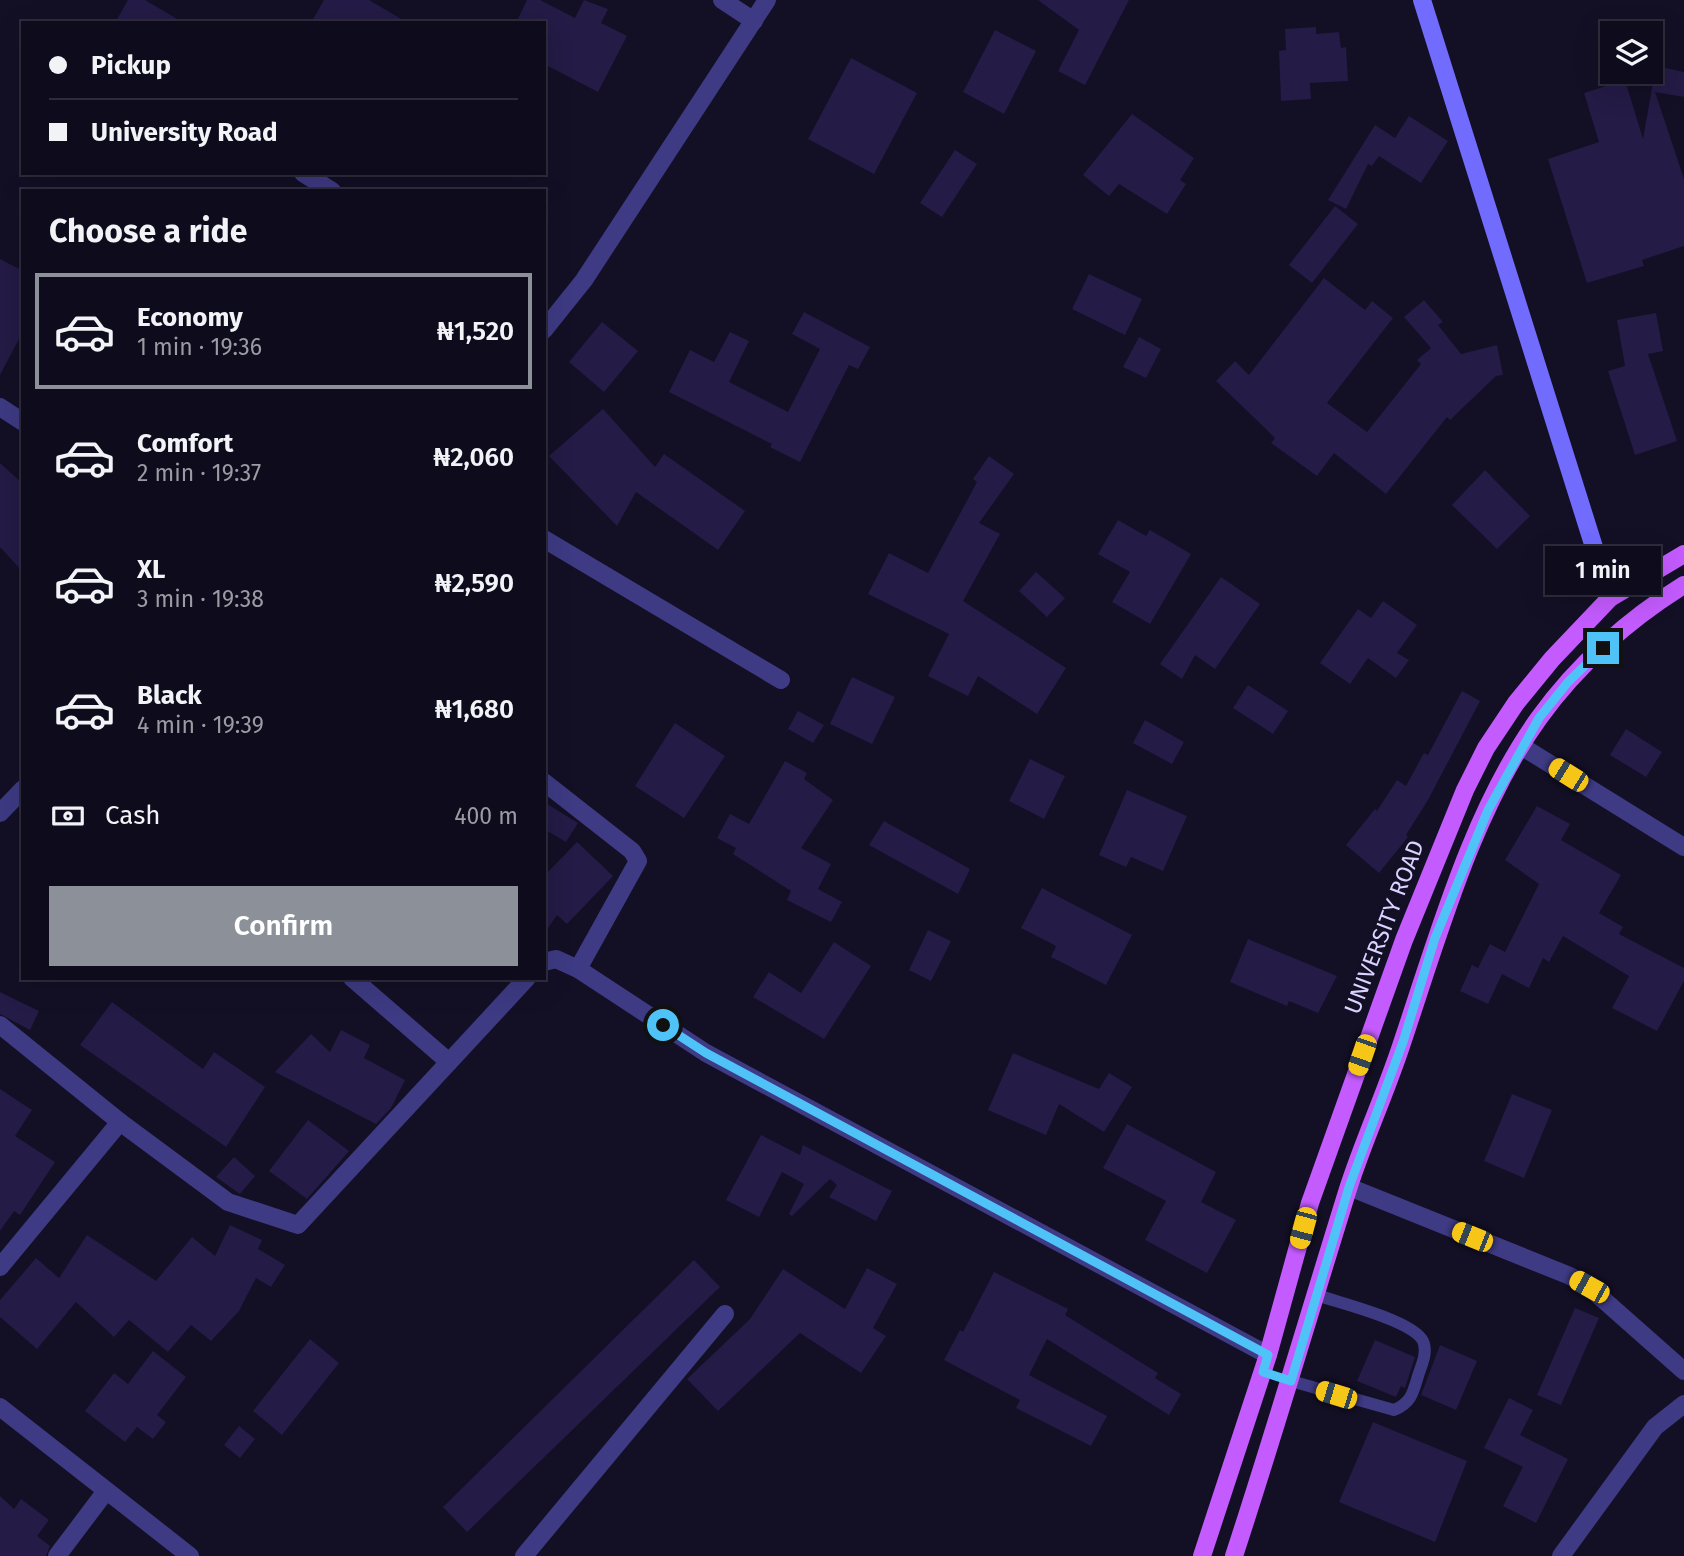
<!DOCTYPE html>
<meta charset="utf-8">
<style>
body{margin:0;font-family:"Fira Sans",sans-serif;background:#171425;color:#f1f3f6;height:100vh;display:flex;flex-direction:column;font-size:26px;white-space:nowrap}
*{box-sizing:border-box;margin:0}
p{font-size:23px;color:#9b9ba3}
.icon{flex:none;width:38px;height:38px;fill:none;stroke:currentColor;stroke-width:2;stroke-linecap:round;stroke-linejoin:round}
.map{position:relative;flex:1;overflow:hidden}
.drawer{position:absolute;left:21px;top:189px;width:525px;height:791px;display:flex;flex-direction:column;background:#0e0b1c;border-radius:0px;box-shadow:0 7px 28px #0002,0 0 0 2px #2e2b3b}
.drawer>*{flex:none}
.hud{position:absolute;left:21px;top:21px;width:525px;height:154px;border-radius:0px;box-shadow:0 7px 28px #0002,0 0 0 2px #2e2b3b;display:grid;align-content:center;height:154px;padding:0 28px;background:#0e0b1c}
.controls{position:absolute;left:1600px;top:21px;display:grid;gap:14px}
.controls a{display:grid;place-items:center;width:63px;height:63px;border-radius:0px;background:#0e0b1c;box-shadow:0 7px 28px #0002,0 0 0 2px #2e2b3b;font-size:35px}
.end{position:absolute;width:32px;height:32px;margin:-16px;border:9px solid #4fc3f7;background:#111;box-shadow:0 0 0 4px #111}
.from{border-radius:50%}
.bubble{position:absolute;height:49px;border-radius:0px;background:#0e0b1c;box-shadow:0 7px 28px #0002,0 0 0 2px #2e2b3b;font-size:23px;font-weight:600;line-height:49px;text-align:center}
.car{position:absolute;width:21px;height:42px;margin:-21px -10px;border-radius:9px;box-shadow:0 0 5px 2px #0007;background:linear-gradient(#f5c518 24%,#345 0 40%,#f5c518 0 76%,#345 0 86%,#f5c518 0)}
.hud b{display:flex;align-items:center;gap:24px;height:66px;font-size:26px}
.hud b+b{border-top:2px solid #2e2b3b}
.hud i{width:18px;height:18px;background:#f1f3f6}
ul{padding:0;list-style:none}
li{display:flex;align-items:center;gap:21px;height:116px;margin:0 14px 10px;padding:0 14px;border:4px solid transparent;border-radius:0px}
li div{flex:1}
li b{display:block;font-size:26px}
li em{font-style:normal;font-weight:600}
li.selected{border-color:#8c9099}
li>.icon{width:63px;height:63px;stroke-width:1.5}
h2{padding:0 28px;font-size:32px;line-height:84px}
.pay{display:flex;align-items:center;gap:18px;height:77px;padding:0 28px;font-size:26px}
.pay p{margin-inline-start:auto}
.action{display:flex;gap:14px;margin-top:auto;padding:14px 28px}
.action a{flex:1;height:80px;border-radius:0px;background:#8c9099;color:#fff;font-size:28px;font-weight:600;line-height:80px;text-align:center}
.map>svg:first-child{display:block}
.building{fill:#241b46}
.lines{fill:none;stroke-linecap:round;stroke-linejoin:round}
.lane{stroke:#3e3a83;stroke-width:12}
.street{stroke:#3e3a83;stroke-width:18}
.secondary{stroke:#716bfe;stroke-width:18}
.primary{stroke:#c35bfe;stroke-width:18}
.route{stroke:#4fc3f7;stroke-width:9}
.labels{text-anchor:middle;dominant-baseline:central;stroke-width:6;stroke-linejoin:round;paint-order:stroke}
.street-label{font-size:23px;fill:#d9d3ff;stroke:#130f25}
</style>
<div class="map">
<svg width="1684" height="1556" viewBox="0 0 1684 1556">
<rect width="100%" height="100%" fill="#130f25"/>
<g class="building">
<path d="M 128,0 L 145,0 L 184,23 L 115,23 Z"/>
<path d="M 324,0 L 369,0 L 408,23 L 311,23 Z"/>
<path d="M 527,0 L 540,0 L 575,18 L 584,0 L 608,9 L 601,23 L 627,36 L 598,92 L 544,64 L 544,23 L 516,23 Z"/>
<path d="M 1038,0 L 1129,0 L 1085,85 L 1058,71 L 1079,30 Z"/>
<path d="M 1316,27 L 1316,34 L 1339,32 L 1341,48 L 1346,47 L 1348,81 L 1310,83 L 1311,99 L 1281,101 L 1279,51 L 1286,50 L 1285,29 Z"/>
<path d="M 995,30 L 1036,51 L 1004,114 L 963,92 Z"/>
<path d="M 851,58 L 917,93 L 874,174 L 808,139 Z"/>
<path d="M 1656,66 L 1684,72 L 1684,97 L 1655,92 L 1684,179 L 1684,246 L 1642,260 L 1644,266 L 1587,283 L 1548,159 L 1599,142 L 1584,93 L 1625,80 L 1643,139 Z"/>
<path d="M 1132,114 L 1194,158 L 1180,180 L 1186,184 L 1167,214 L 1119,184 L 1109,196 L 1083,175 Z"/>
<path d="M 1409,116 L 1448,141 L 1421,183 L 1379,156 L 1372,166 L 1368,164 L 1346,209 L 1328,200 L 1375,125 L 1395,138 Z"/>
<path d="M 955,150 L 977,164 L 942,217 L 920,203 Z"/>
<path d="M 1335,206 L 1358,224 L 1312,283 L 1289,265 Z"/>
<path d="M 0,259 L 23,271 L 23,331 L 0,375 Z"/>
<path d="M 1089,274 L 1142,299 L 1125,335 L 1072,309 Z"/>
<path d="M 1324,278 L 1365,310 L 1372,301 L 1393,318 L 1327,403 L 1367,432 L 1421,364 L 1417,360 L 1431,348 L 1404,317 L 1424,300 L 1443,322 L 1438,325 L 1461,354 L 1497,345 L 1503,375 L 1496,376 L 1450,420 L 1447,417 L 1386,494 L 1334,453 L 1317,476 L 1271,443 L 1275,438 L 1216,381 L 1235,361 L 1249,375 Z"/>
<path d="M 804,312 L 870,347 L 858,369 L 849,365 L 800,462 L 770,447 L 772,444 L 669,392 L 690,350 L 714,362 L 730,332 L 749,341 L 729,382 L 788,412 L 820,349 L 792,334 Z"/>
<path d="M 1656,313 L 1663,351 L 1648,354 L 1677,441 L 1635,455 L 1608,371 L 1625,366 L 1617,320 Z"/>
<path d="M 602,322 L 638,351 L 604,392 L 569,362 Z"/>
<path d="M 1139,337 L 1161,349 L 1146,378 L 1123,367 Z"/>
<path d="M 603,409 L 655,467 L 664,454 L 745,511 L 718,550 L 636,492 L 617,526 L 549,456 Z"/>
<path d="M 989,456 L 1014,474 L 979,523 L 1000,534 L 963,601 L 1066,668 L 1037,714 L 978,676 L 968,696 L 928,676 L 949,634 L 868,594 L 889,553 L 928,573 L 977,482 L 973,479 Z"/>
<path d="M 0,463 L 23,484 L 23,572 L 0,547 Z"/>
<path d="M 1485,470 L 1530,516 L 1497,549 L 1452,505 Z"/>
<path d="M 1118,520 L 1146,536 L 1150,530 L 1191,554 L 1150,624 L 1112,602 L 1130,572 L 1098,554 Z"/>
<path d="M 1036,572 L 1065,598 L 1047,617 L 1019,591 Z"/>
<path d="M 1221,577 L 1260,604 L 1215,669 L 1195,655 L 1182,679 L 1160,664 Z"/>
<path d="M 1383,601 L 1417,625 L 1397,653 L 1409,660 L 1396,678 L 1368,658 L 1350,684 L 1320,663 L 1358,609 L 1371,618 Z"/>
<path d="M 852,677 L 895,697 L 872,744 L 830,724 Z"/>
<path d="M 1248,685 L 1288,711 L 1273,734 L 1233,708 Z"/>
<path d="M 1462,691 L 1480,701 L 1428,800 L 1406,835 L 1408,837 L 1379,873 L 1346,845 L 1375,809 L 1377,811 L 1397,780 L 1406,786 L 1424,753 L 1428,755 Z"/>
<path d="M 798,711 L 824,725 L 813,743 L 788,729 Z"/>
<path d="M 1145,720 L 1184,742 L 1172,764 L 1133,743 Z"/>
<path d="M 675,723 L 725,756 L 684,818 L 635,786 Z"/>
<path d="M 1626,729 L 1662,752 L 1646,777 L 1610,755 Z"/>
<path d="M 1030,759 L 1065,776 L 1044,819 L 1009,801 Z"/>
<path d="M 785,761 L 807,773 L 804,779 L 833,800 L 801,848 L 831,864 L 818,889 L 842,902 L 831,922 L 787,900 L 791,891 L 733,854 L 736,848 L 717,838 L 730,814 L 749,824 Z"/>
<path d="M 1127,790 L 1187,816 L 1163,871 L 1131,857 L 1126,867 L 1099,855 Z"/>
<path d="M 544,802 L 578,823 L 566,842 L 544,829 Z"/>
<path d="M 1537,806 L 1570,824 L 1561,840 L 1621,875 L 1599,913 L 1623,927 L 1619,934 L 1684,968 L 1684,981 L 1657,1031 L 1612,1008 L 1629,976 L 1563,936 L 1549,962 L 1543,958 L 1529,988 L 1502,974 L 1488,1004 L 1460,991 L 1472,965 L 1478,968 L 1490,944 L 1505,952 L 1539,884 L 1505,860 Z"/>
<path d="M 884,821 L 970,869 L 958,894 L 869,845 Z"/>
<path d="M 577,842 L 613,876 L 567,924 L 557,915 L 544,934 L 544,876 Z"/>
<path d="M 1042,888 L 1132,935 L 1106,985 L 1051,957 L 1056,946 L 1021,928 Z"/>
<path d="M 928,930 L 951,941 L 931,981 L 909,970 Z"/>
<path d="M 1248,939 L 1337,976 L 1318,1013 L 1289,1001 L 1287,1006 L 1230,982 Z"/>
<path d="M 834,942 L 871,966 L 824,1039 L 753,997 L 769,972 L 801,993 Z"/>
<path d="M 0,992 L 39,1011 L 30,1030 L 0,1014 Z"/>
<path d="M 112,1002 L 203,1069 L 214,1052 L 265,1087 L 226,1147 L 80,1045 Z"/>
<path d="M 341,1030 L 370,1045 L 364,1058 L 405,1080 L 391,1108 L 376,1124 L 275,1072 L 311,1034 L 330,1052 Z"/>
<path d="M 1013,1053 L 1099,1089 L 1109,1073 L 1132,1087 L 1104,1132 L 1059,1104 L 1046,1135 L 988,1110 Z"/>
<path d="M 0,1089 L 32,1110 L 15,1136 L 55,1162 L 20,1215 L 14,1211 L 0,1231 Z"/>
<path d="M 1512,1094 L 1552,1110 L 1524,1178 L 1484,1161 Z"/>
<path d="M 308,1120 L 349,1151 L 307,1199 L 269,1171 Z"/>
<path d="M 1127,1124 L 1216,1172 L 1201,1202 L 1236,1220 L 1207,1273 L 1145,1240 L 1166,1201 L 1103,1168 Z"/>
<path d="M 761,1135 L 800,1155 L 803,1145 L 892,1191 L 876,1221 L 829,1197 L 837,1185 L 830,1179 L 792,1216 L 789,1214 L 804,1184 L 782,1172 L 759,1217 L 726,1200 Z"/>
<path d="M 234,1157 L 255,1176 L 240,1194 L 216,1177 Z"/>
<path d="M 230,1225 L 262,1240 L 258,1249 L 285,1265 L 271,1287 L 256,1278 L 239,1311 L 211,1341 L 191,1325 L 168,1352 L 129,1320 L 114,1337 L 76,1302 L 37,1349 L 0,1317 L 0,1300 L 36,1258 L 59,1278 L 87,1235 L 156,1281 L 192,1237 L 215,1256 Z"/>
<path d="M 694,1260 L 720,1287 L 467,1532 L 443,1507 Z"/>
<path d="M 867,1268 L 897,1284 L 873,1328 L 886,1336 L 861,1373 L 800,1333 L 718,1411 L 687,1379 L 750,1319 L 783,1269 L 845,1309 Z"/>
<path d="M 994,1272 L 1068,1309 L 1065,1315 L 1158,1373 L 1155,1378 L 1181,1394 L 1169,1415 L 1047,1339 L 1029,1375 L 1107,1416 L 1091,1446 L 1016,1408 L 1020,1400 L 944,1360 L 960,1330 L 963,1332 Z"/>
<path d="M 1575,1308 L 1599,1318 L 1561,1405 L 1537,1395 Z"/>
<path d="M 310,1339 L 339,1363 L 282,1435 L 253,1411 Z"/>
<path d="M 1375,1340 L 1415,1357 L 1405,1388 L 1401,1386 L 1396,1397 L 1357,1381 Z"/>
<path d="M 1440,1345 L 1477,1361 L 1456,1410 L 1421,1395 Z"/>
<path d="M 153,1351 L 186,1377 L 157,1415 L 166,1422 L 153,1439 L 137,1427 L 125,1442 L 85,1411 L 114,1373 L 128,1384 Z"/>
<path d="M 1509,1398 L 1533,1410 L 1520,1435 L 1568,1459 L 1536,1523 L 1503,1506 L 1523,1467 L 1484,1448 Z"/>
<path d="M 1373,1422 L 1467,1461 L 1435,1542 L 1339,1502 Z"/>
<path d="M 239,1426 L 255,1439 L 240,1458 L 224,1445 Z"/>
<path d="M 0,1496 L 14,1509 L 21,1499 L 49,1520 L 37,1536 L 50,1546 L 46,1556 L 0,1556 Z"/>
</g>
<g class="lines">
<path class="lane" d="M 1291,1381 L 1394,1410 C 1411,1403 1413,1393 1418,1376 C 1421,1366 1427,1355 1424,1344 C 1420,1322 1339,1303 1317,1295"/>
<g class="street">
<path d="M 722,0 L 754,21"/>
<path d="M 303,173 L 332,191"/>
<path d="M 544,330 L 584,280 L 767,0"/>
<path d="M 0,407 L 23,422"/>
<path d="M 544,539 L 781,680"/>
<path d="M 1521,746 L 1684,847"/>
<path d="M 544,782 L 632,851 L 638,861 L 578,969"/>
<path d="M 0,813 L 23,789"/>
<path d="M 544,962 L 556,959 L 578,969 L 706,1053 L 1268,1355"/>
<path d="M 352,978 L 449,1062"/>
<path d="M 0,1025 L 120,1122 L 228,1202 L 298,1225 L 527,978"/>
<path d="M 1349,1187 L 1570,1276 L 1589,1287 L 1684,1371"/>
<path d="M 0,1267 L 120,1122"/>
<path d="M 0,1407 L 190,1556"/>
<path d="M 57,1556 L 106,1491"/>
<path d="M 524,1556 L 725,1314"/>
<path d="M 1561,1556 L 1655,1427 L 1684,1404"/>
</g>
<path class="secondary" d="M 1422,0 L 1610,598"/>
<g class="primary">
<path d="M 1202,1556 L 1268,1355 L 1310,1203 L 1404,940 L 1465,790 L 1486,748 L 1516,703 L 1552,659 L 1610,598 L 1684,554"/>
<path d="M 1234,1556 C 1274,1434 1310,1311 1348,1189 C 1364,1139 1387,1090 1403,1040 C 1439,933 1473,810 1539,718 C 1577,665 1629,619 1684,585"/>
</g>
</g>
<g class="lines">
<path class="route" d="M 663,1025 L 706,1053 L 1268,1355 L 1263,1372 L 1291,1381 L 1349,1187 L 1403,1042 L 1435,938 L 1488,810 L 1539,718 L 1568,682 L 1603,648"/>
</g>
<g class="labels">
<g class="street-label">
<text transform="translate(1384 927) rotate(-69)">UNIVERSITY ROAD</text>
</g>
</g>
</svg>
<div class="controls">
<a><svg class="icon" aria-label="layers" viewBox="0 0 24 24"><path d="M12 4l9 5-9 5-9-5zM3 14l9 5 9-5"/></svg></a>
</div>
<i class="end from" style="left:663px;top:1025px"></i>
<i class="end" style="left:1603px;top:648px"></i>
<div class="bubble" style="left:1545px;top:546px;width:116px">1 min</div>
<i class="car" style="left:1568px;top:775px;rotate:302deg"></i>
<i class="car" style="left:1362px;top:1055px;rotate:199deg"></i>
<i class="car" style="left:1303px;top:1228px;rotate:195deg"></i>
<i class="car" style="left:1472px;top:1237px;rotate:292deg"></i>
<i class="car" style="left:1589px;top:1287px;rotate:299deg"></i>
<i class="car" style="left:1336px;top:1395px;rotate:287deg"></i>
<div class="hud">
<b><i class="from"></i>Pickup</b>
<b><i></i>University Road</b>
</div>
<section class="drawer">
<h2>Choose a ride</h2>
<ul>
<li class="selected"><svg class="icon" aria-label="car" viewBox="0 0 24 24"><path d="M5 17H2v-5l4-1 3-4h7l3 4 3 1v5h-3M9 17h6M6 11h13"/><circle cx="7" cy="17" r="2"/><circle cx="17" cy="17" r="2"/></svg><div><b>Economy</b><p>1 min · 19:36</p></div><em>₦1,520</em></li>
<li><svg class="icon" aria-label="car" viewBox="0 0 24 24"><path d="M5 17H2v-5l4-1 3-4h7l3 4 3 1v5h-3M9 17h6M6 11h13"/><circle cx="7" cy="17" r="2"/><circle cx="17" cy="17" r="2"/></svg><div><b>Comfort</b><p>2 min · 19:37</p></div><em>₦2,060</em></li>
<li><svg class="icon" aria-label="car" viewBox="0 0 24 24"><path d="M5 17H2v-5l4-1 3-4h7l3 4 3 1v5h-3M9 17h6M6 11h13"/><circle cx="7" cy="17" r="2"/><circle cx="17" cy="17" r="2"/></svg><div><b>XL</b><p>3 min · 19:38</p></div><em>₦2,590</em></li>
<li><svg class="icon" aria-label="car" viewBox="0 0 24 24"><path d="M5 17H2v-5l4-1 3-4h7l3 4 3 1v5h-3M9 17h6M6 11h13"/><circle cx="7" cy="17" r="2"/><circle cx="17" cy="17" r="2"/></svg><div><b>Black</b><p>4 min · 19:39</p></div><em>₦1,680</em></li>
</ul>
<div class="pay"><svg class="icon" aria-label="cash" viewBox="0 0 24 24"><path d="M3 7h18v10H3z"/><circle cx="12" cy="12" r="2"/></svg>Cash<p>400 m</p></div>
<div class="action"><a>Confirm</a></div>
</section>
</div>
